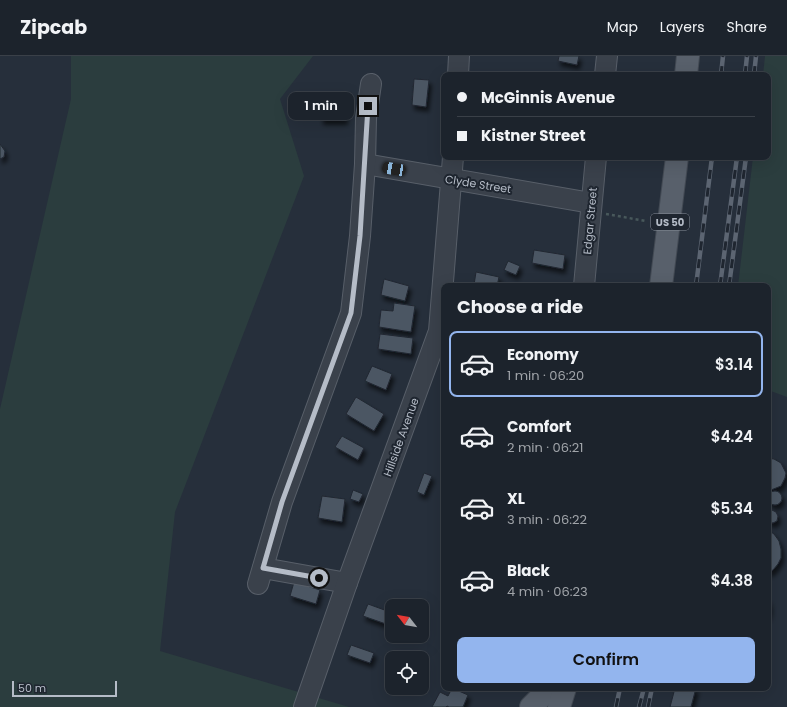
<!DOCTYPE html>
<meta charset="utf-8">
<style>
body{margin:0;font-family:Poppins,sans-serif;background:#252b34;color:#f1f3f6;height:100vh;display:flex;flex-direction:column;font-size:15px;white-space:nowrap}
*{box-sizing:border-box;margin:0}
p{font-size:13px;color:#a0a4a9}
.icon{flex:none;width:22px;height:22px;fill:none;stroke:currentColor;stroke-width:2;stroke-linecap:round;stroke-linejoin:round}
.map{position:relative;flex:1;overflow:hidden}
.details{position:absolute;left:441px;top:227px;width:330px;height:408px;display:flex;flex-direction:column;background:#1c232c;border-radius:8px;box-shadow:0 4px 16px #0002,0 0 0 1px #3a4048}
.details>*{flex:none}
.guide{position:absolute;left:441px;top:16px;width:330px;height:88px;border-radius:8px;box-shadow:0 4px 16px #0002,0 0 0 1px #3a4048;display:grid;align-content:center;height:88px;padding:0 16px;background:#1c232c}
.needle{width:26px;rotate:301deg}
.controls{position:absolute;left:385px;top:543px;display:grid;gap:8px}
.controls a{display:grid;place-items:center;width:44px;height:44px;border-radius:8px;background:#1c232c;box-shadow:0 4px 16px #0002,0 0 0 1px #3a4048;font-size:20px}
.scale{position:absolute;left:12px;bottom:10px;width:105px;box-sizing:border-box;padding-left:4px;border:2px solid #b5bcc7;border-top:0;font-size:11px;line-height:14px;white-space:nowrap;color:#b5bcc7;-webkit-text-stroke:3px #1f2630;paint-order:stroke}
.end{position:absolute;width:18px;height:18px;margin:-9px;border:5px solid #b5bcc7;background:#111;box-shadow:0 0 0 2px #111}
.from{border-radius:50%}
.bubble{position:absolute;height:28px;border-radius:8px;background:#1c232c;box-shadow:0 4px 16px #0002,0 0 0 1px #3a4048;font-size:13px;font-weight:600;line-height:28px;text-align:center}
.car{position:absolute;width:12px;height:24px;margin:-12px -6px;border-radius:5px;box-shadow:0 0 3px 1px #0007;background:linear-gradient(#222 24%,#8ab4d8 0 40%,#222 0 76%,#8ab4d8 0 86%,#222 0)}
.guide b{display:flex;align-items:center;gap:14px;height:38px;font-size:15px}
.guide b+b{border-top:1px solid #3a4048}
.guide i{width:10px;height:10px;background:#f1f3f6}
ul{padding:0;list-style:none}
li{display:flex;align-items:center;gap:12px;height:66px;margin:0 8px 6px;padding:0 8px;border:2px solid transparent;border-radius:8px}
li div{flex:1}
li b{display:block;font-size:15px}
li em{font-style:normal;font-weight:600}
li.selected{border-color:#93b5ee}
li>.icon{width:36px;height:36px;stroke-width:1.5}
h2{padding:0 16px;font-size:18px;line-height:48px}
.primary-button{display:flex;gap:8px;margin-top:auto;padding:8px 16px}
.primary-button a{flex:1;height:46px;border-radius:8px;background:#93b5ee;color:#111;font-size:16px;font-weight:600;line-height:46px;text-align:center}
header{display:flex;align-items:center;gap:24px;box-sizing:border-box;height:56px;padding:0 20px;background:#1c232c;border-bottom:1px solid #3a4048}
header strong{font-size:19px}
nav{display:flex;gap:22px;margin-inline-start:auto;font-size:14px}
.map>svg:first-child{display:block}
.green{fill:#2b3d3e}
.building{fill:#4c5663;stroke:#212832;filter:url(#shadow)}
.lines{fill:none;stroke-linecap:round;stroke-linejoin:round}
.minor-casing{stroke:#585f69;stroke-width:22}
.major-casing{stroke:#434a54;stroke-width:24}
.path{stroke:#48585b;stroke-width:2.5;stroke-dasharray:3 3;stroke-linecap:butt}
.minor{stroke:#3a414b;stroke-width:20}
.major{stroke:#58606b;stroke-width:22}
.rail-casing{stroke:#5c6572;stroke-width:4.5}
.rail{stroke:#1f2630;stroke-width:3;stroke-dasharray:9;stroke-linecap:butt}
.route{stroke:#b5bcc7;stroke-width:5}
.labels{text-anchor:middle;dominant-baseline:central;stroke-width:4;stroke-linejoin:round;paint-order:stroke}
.shield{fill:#1f2630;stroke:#888f9a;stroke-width:1}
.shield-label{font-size:10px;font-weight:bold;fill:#b5bcc7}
.street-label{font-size:11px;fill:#b5bcc7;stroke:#1f2630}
</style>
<header>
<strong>Zipcab</strong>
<nav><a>Map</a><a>Layers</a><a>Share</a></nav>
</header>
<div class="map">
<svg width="787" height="651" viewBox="0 0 787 651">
<defs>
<filter id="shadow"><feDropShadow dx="2.5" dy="4.5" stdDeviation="2" flood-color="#0009"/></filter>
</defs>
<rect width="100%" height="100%" fill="#262f3b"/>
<g class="green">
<path d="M 71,0 L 313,0 L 280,43 L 304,120 L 175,456 L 160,595 L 349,651 L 0,651 L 0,353 L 71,43 Z"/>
<path d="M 765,0 L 787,0 L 787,341 L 768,334 L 768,230 L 738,230 L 753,101 L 768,101 L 768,19 L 763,19 Z"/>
</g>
<g class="building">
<path d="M 559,0 L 579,0 L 577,9 L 558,5 Z"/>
<path d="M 414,23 L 429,24 L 426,51 L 412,49 Z"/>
<path d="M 321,40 L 333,40 L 333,51 L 345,51 L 345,64 L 321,64 Z"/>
<path d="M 0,88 L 5,95 L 4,101 L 0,103 Z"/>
<path d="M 534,194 L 565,199 L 563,213 L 532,207 Z"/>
<path d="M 508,205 L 520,210 L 516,219 L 504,214 Z"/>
<path d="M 476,216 L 499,221 L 497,230 L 474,229 Z"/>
<path d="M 384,223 L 409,230 L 405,245 L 381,239 Z"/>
<path d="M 394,247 L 415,250 L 411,276 L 379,271 L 381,254 L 393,255 Z"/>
<path d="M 380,278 L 413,282 L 411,298 L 378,293 Z"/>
<path d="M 372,310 L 392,318 L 386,334 L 365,325 Z"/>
<path d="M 356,341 L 384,358 L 374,375 L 346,358 Z"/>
<path d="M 342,380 L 364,392 L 358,404 L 335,391 Z"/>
<path d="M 768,402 L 774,403 L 781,407 L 786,417 L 785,422 L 781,430 L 771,434 L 768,434 Z"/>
<path d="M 424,417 L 432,420 L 424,439 L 417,436 Z"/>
<path d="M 353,434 L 363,438 L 359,446 L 350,443 Z"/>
<circle cx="775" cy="442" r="7"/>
<path d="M 322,440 L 345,443 L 342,466 L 318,462 Z"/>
<path d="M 772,454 L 776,456 L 778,460 L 777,465 L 773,467 L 768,466 L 768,455 Z"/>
<path d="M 768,474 L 774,478 L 779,485 L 781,493 L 781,502 L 778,508 L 773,514 L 768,517 Z"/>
<path d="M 294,526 L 320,534 L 316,548 L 290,540 Z"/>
<path d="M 768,542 L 770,551 L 768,561 Z"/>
<path d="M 368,548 L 390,556 L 386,568 L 363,560 Z"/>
<path d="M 351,589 L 374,597 L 370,607 L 347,599 Z"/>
<path d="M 452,632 L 468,639 L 463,651 L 449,651 L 447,650 L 446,651 L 432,651 L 440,636 L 448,640 Z"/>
<path d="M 675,632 L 696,632 L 691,651 L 670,651 Z"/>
</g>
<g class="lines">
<defs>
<g id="minor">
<path d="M 458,19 L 459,0"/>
<path d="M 605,19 L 607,0"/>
<path d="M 365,108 L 591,147"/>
<path d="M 584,230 L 596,101"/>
<path d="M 263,512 L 347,527"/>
<path d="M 258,528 L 282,446 L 351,257 L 360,180 L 365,108 L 366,62 L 371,28"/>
<path d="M 304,651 L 347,527 L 439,275 L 453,101"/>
</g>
<g id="major">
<path d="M 686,19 L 688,0"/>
<path d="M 661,230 L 677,101"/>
<path d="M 531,651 L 550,632"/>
<path d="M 559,651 L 565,632"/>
</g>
</defs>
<use href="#minor" class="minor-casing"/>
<use href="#major" class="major-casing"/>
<path class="path" d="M 606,158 L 646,165"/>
<use href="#minor" class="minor"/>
<use href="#major" class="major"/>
<defs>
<g id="rail">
<path d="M 721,19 L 723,0"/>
<path d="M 745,19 L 747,0"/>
<path d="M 754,19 L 756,0"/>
<path d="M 696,230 L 712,101"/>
<path d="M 720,230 L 737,101"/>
<path d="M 729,230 L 746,101"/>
<path d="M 616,651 L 620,632"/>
<path d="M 639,651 L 644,632"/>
<path d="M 648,651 L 652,632"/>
</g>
</defs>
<use href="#rail" class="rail-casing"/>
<use href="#rail" class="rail"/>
</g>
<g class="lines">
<path class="route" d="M 319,522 L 263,512 L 282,446 L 351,257 L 360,180 L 368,50"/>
</g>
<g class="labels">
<rect class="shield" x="651" y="158" width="38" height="16" rx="3"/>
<g class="shield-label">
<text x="670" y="166">US 50</text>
</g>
<g class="street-label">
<text transform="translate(478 128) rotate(9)">Clyde Street</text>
<text transform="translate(590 165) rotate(-85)">Edgar Street</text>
<text transform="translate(401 381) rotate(-70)">Hillside Avenue</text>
</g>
</g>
</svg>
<div class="controls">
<a><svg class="needle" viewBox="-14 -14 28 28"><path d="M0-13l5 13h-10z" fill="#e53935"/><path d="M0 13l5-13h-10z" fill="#a0a4a9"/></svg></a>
<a><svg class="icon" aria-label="locate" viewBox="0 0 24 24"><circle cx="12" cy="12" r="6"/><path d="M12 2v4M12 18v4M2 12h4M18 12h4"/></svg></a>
</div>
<div class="scale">50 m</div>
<i class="end from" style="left:319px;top:522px"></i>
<i class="end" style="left:368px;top:50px"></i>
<div class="bubble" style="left:288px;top:36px;width:66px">1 min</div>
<i class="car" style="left:394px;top:113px;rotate:280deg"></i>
<div class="guide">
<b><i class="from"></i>McGinnis Avenue</b>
<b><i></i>Kistner Street</b>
</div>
<section class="details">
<h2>Choose a ride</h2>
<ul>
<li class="selected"><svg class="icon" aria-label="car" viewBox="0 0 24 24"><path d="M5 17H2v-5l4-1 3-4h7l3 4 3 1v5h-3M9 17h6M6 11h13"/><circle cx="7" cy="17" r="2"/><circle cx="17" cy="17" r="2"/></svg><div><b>Economy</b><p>1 min · 06:20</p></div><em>$3.14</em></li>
<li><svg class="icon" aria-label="car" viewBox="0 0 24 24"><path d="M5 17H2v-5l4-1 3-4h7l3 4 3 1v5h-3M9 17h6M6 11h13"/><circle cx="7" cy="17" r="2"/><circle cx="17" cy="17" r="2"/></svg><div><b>Comfort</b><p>2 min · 06:21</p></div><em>$4.24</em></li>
<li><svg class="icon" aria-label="car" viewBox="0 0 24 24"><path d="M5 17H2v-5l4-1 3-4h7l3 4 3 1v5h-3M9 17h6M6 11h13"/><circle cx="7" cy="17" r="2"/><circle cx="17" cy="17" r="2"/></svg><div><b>XL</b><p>3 min · 06:22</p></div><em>$5.34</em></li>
<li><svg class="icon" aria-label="car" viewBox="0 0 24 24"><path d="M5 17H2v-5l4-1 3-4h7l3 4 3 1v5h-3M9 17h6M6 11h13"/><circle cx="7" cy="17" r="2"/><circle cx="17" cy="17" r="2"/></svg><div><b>Black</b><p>4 min · 06:23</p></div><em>$4.38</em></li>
</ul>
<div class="primary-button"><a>Confirm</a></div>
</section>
</div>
